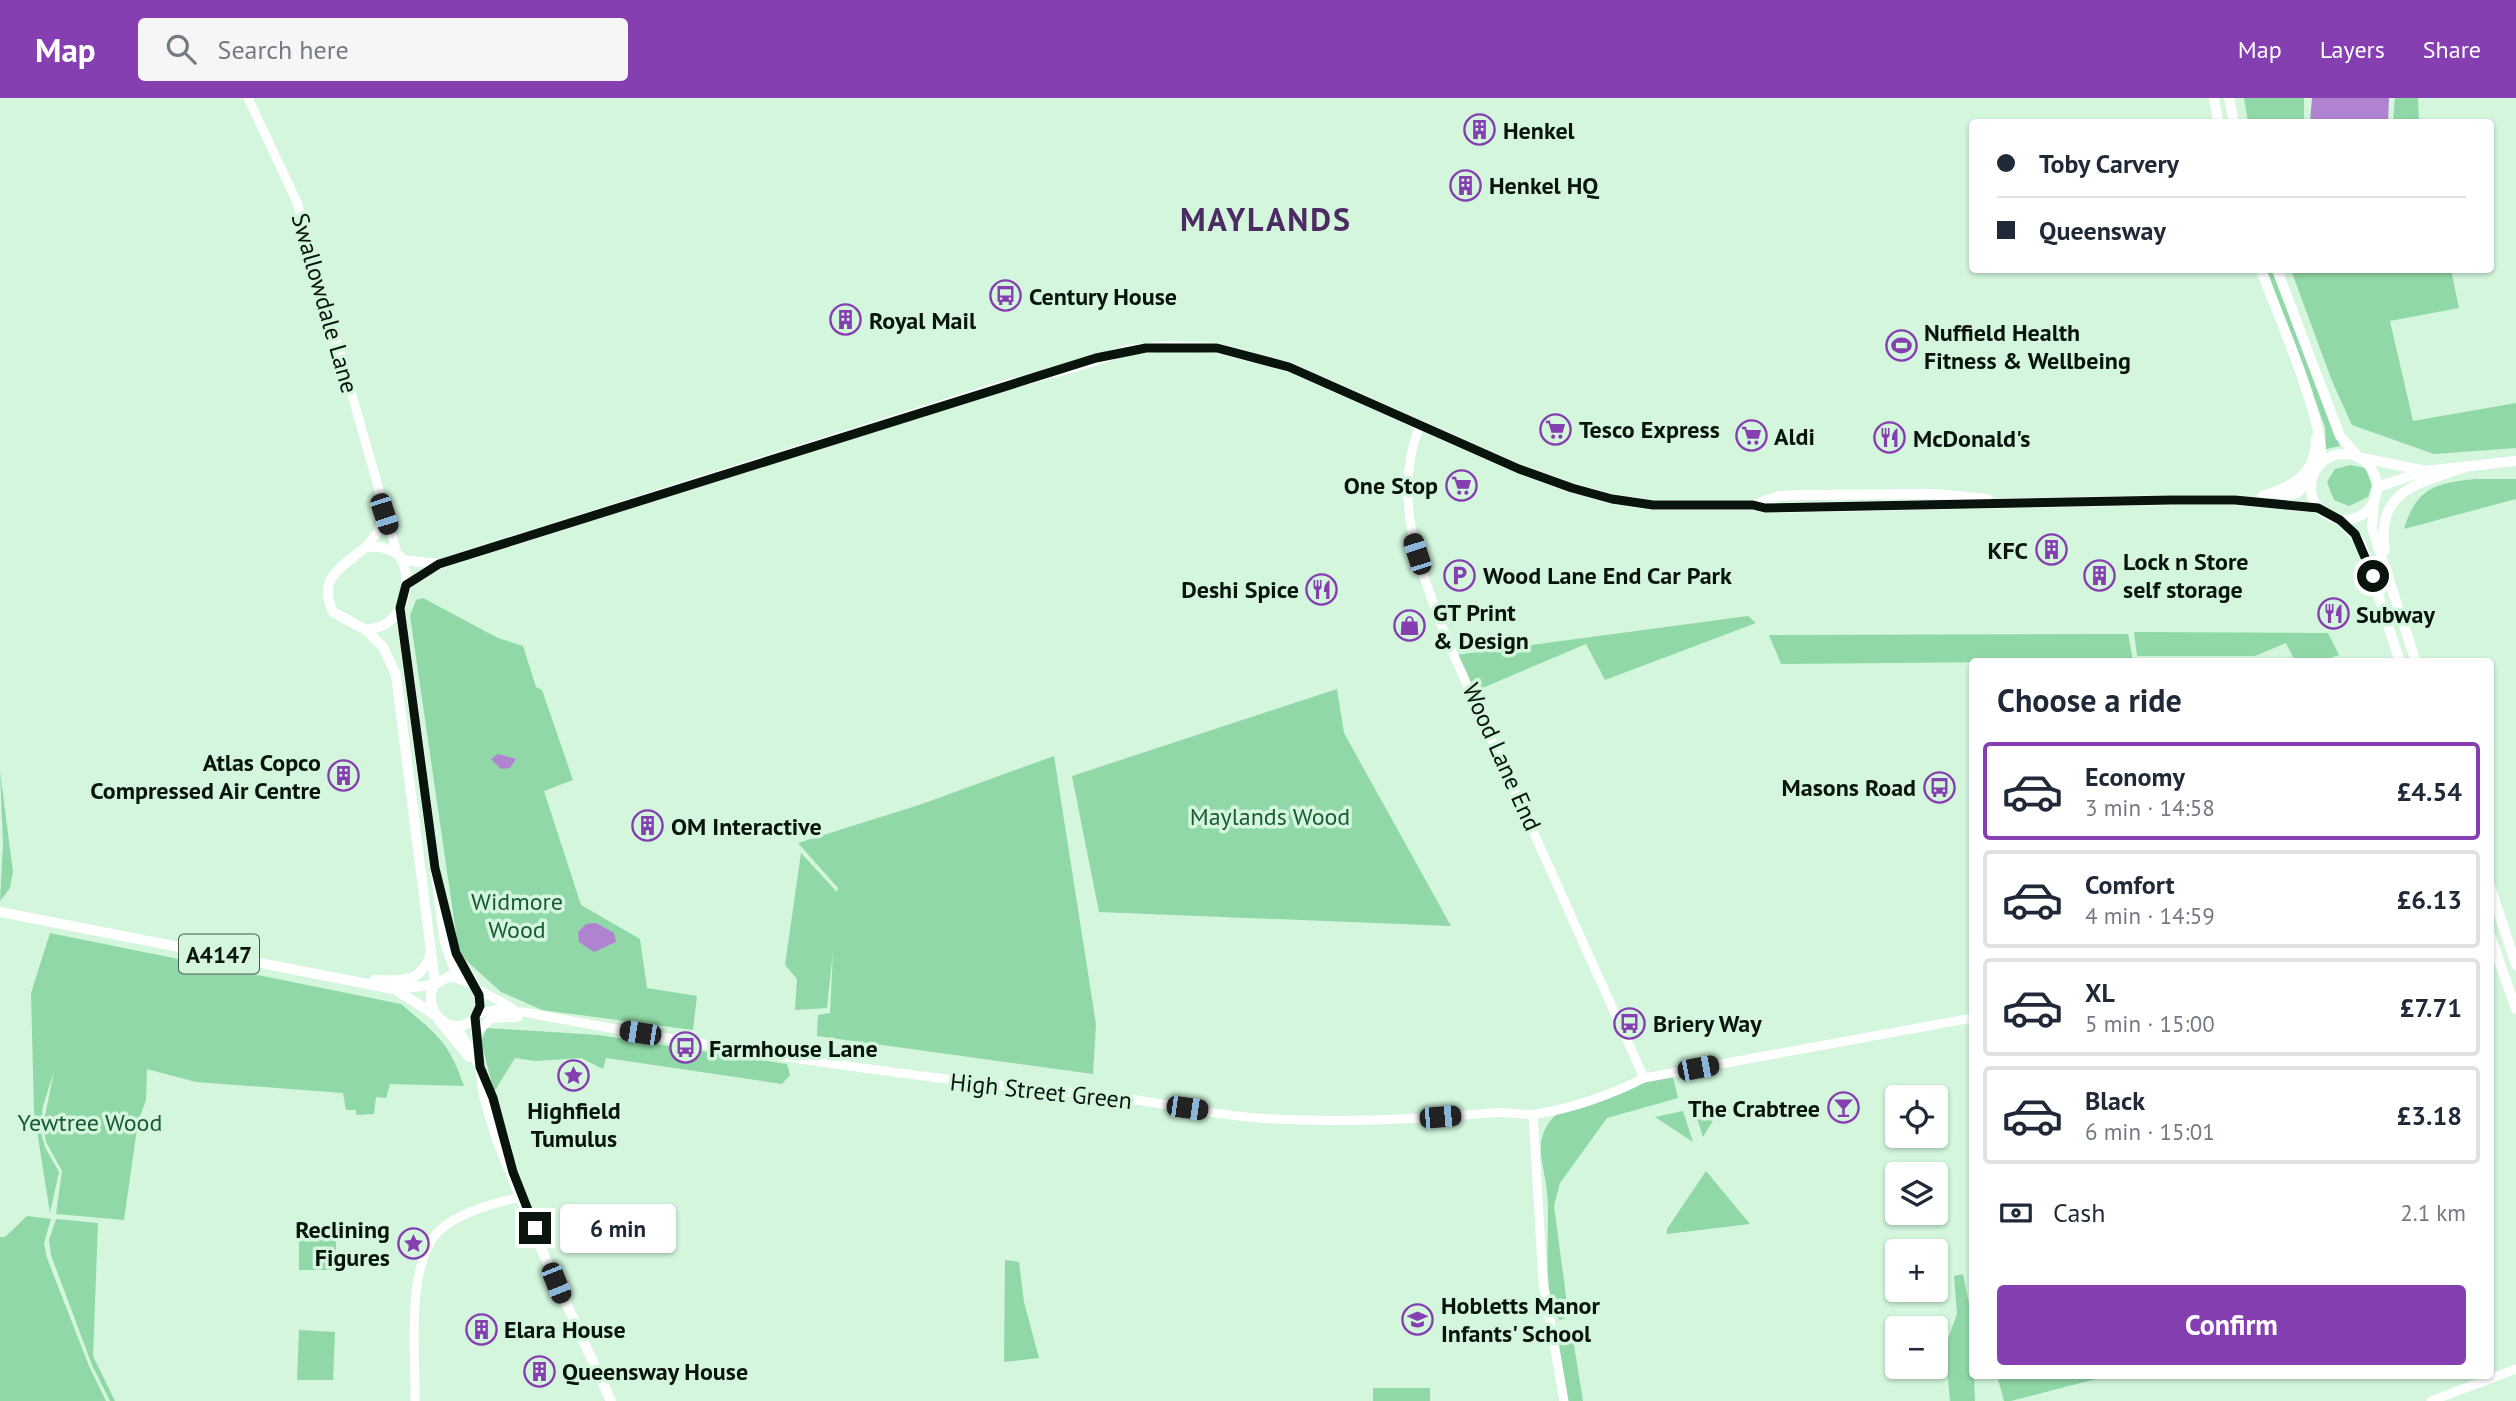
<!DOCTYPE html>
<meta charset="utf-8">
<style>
body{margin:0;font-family:"PT Sans",sans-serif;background:#f6f6f7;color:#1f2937;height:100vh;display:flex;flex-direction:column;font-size:26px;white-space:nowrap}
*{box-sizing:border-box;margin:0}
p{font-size:23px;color:#747a83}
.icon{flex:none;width:38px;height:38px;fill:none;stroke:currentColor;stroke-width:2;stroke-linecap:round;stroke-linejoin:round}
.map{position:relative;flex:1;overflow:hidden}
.details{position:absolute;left:1969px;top:560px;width:525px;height:721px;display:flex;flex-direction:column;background:#fff;border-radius:7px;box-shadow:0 2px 5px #0004}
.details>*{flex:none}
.banner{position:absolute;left:1969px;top:21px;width:525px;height:154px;border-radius:7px;box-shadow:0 2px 5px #0004;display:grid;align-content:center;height:154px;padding:0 28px;background:#fff}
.controls{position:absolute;left:1885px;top:987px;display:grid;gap:14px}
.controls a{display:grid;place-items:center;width:63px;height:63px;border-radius:7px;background:#fff;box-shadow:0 2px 5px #0004;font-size:35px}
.end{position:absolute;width:32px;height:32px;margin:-16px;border:9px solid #08140c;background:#fff;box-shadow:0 0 0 4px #fff}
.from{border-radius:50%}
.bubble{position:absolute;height:49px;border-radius:7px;background:#fff;box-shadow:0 2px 5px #0004;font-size:23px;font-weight:700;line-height:49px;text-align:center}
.car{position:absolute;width:21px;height:42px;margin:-21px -10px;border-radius:9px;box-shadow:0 0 5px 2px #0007;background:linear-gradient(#222 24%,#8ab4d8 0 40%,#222 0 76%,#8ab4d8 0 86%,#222 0)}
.banner b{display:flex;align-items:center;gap:24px;height:66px;font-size:26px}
.banner b+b{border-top:2px solid #e0e1e3}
.banner i{width:18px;height:18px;background:#1f2937}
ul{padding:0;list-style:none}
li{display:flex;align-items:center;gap:21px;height:98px;margin:0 14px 10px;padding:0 14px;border:4px solid #e0e1e3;border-radius:7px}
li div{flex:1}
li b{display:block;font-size:26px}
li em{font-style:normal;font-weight:700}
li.on{border-color:#853fb1}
li>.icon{width:63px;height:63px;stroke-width:1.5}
h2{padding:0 28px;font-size:32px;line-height:84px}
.pay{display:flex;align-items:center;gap:18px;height:77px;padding:0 28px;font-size:26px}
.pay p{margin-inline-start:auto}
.cta{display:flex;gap:14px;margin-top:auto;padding:14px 28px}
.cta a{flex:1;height:80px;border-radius:7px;background:#853fb1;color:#fff;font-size:28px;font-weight:700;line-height:80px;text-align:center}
header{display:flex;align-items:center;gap:42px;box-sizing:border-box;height:98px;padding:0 35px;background:#853fb1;color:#fff}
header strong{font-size:33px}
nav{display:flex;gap:38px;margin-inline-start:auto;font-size:24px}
.search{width:490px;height:63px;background:#f6f6f7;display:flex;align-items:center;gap:18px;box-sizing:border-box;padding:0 24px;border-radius:7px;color:#747a83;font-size:26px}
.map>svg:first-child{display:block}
.green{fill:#91d8a8}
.water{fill:#b083d1}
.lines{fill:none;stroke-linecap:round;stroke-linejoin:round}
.tertiary{stroke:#fff;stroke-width:9}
.secondary{stroke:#fff;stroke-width:10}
.primary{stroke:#fff;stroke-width:10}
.route{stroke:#08140c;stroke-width:9}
.labels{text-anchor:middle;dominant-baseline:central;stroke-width:7;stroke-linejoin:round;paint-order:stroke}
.shield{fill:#d3f6dd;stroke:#45584b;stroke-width:2}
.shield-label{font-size:23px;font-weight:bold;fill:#08140c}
.poi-label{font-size:24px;font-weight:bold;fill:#08140c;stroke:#d3f6dd;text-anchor:start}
.street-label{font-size:24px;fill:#08140c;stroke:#d3f6dd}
.park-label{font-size:24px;fill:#185a35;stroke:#d3f6dd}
.district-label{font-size:32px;font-weight:bold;letter-spacing:2px;fill:#4c2b63;stroke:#d3f6dd}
</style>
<header>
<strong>Map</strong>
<div class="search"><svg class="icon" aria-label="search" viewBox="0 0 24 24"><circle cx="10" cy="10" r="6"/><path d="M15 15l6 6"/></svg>Search here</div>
<nav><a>Map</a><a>Layers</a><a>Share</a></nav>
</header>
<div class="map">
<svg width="2516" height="1303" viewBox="0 0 2516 1303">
<rect width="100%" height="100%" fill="#d3f6dd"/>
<g class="green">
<path d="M 2244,0 L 2304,0 L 2304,24 L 2248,24 Z"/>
<path d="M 2395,0 L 2418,0 L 2419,24 L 2393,24 Z"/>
<path d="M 2267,172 L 2273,172 L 2340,348 L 2326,351 L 2325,329 Z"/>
<path d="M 2291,172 L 2451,172 L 2459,210 L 2390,223 L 2413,323 L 2516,305 L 2516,350 L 2434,356 L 2352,327 L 2332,283 Z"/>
<path d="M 2350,367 L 2365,370 L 2372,387 L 2368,399 L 2349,408 L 2334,402 L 2327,384 L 2335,371 Z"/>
<path d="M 2475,381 L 2516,381 L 2516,401 L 2404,431 C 2416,390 2436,385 2475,381 Z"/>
<path d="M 423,500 L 498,540 L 523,548 L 536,589 L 542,592 L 573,682 L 544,693 L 581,807 L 640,841 L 647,890 L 697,898 L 693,932 L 542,912 L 501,894 L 459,856 L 410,518 L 416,502 Z"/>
<path d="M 1748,518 L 1756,525 L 1605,582 L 1586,546 L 1473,594 L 1456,557 Z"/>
<path d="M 2134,534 L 2328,535 L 2339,557 L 2321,563 L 2295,563 L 2286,545 L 2255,558 L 2137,558 Z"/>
<path d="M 2128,536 L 2133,563 L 1781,566 L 1769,537 Z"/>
<path d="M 1337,591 L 1344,635 L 1451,828 L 1099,814 L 1072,678 Z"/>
<path d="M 1054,658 L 1096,926 L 1093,976 L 817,938 L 818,917 L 830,915 L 833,853 L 827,910 L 795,912 L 797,881 L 785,867 L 801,755 L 837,794 L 838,790 L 798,745 L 922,706 Z"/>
<path d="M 0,673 L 13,774 L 10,790 L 0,803 L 3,747 Z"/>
<path d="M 50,835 L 401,906 C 435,935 449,943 464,988 L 390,986 L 386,1000 L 376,999 L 374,1016 L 356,1017 L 356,1012 L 346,1012 L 343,995 L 196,984 L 147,971 L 146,1002 L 138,1024 L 124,1122 L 56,1116 L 62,1073 L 46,1044 L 43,1028 L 54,973 L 43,1008 L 40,1032 L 45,1049 L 59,1074 L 50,1115 L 34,1014 L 31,895 Z"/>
<path d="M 487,930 L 599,937 L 787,966 L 790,977 L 782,986 L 606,960 L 603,971 L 581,960 L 535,963 L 515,960 L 494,994 L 481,943 Z"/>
<path d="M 1673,979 L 1678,1000 L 1607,1020 L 1560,1085 L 1554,1108 L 1568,1213 L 1564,1221 L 1560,1222 C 1540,1201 1551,1124 1547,1095 C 1546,1079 1540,1063 1541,1047 C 1541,1040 1545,1028 1552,1021 C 1569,1003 1647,982 1673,979 Z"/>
<path d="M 1723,1006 L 1703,1039 L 1694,1011 Z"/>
<path d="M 1683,1013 L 1693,1044 L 1655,1019 Z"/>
<path d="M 1706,1073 L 1750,1126 L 1667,1136 L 1667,1131 Z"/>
<path d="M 27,1118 L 51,1121 L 44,1145 L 47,1160 L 89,1268 L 106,1303 L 0,1303 L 0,1139 L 5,1139 Z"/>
<path d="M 56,1121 L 98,1125 L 93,1258 L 115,1303 L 110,1303 L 92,1267 L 51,1157 L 49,1142 Z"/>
<rect x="299" y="1139" width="37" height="33"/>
<path d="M 1005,1162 L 1019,1164 L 1024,1204 L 1039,1260 L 1004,1264 Z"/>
<path d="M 1963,1176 L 1972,1221 L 1975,1303 L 1950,1303 L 1945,1249 L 1957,1216 L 1954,1178 Z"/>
<path d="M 299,1232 L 335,1234 L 333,1282 L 297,1282 Z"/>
<path d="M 1563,1232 L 1572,1235 L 1583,1303 L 1568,1303 L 1558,1240 Z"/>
<path d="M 1997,1278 L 2108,1278 L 2011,1303 L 2004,1303 Z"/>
<rect x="1373" y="1290" width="57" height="13"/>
</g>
<g class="water">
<path d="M 2312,0 L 2389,0 L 2388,24 L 2310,24 Z"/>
<path d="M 498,656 L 516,661 L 510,670 L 501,671 L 491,661 Z"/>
<path d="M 596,825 L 614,835 L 616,844 L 594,854 L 579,844 L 578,834 L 586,826 Z"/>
</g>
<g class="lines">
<g class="tertiary">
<path d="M 248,0 L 297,104 L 397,455"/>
<path d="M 1420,327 C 1390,401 1421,472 1447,542 L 1644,980"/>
<path d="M 366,449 L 378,433 L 384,416"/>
<path d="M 476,890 L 512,910"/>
<path d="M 477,916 L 494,912 L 523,914 C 714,950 906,980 1099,997 C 1152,1002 1204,1016 1257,1020 C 1335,1025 1413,1022 1491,1015 C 1506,1013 1523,1018 1536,1016 C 1571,1011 1613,996 1644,980 L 1972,920"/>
<path d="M 475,935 L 491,921 L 518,919"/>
<path d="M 1533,1017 L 1543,1184 L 1564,1303"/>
<path d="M 415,1303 C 416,1257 405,1169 438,1134 C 456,1115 496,1104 522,1099"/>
<path d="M 2431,1303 L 2516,1271"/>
</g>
<g class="secondary">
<path d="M 475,919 L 478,961"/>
<path d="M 439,922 L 469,959"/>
<path d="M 456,928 L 480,969 L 484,998 L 497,1042 L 545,1159 L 611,1303"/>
<path d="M 485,981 L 507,1050"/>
</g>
<g class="primary">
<path d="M 2214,0 L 2218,24"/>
<path d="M 2229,0 L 2234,24"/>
<path d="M 2261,172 C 2277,216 2325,322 2321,364"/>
<path d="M 2277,172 L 2340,338 L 2356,356"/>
<circle cx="2344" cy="389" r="33"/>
<path d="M 2362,360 L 2421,372"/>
<path d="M 2378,389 L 2424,373 L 2516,363"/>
<path d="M 2280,397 L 2295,396 L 2311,383"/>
<path d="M 2262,398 C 2293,389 2316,376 2316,340"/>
<path d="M 2374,405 L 2372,430 L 2416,564"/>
<path d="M 1753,407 L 1779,398 L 1800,397 L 1937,396 L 1987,401"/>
<path d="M 2340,422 L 2361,445 L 2400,564"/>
<path d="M 366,449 L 381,449 L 397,455 C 413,473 407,511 387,525 C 382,529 373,530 366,532 L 333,514 C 317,479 342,469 366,449 Z"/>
<path d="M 2385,453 C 2375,391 2419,386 2465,369"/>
<path d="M 402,462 L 439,466"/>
<path d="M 406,487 L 439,466 L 1002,288 L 1068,271 L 1128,252 L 1168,248 L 1217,250 L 1289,269 L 1519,371 L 1572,390 L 1612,401 L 1653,407 L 1753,407 L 1765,410 L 2171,402 L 2235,402 L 2318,410"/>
<path d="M 400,510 L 445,845 L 457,878"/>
<path d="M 366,532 L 383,549 L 396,577 L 435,885"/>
<path d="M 2490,788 L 2516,867"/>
<path d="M 0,814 L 393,891 L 434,887"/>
<path d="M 448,827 C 450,835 452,845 455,853 C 462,871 491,900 475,919 C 454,944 420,913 434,887 L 450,878 L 472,885"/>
<path d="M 2490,837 L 2516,911"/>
<path d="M 375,882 C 400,883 422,885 430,857"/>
<path d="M 396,892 L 435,917"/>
</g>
</g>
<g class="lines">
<path class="route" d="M 535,1130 L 513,1074 L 493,1000 L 480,969 L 475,919 L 480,908 L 479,897 L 456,855 L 435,770 L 400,510 L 406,487 L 439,466 L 1096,260 L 1146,250 L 1217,250 L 1289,269 L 1519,371 L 1572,390 L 1612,401 L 1653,407 L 1753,407 L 1765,410 L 2171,402 L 2235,402 L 2318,410 L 2340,422 L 2355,436 L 2373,478"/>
</g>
<defs>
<symbol id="building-ring" viewBox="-11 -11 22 22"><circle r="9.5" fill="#d3f6dd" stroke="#853fb1" stroke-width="1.5"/><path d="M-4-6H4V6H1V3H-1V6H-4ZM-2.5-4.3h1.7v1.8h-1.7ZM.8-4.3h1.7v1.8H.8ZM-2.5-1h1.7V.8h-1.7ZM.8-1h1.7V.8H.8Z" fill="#853fb1"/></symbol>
<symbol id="bus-ring" viewBox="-11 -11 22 22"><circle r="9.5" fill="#d3f6dd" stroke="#853fb1" stroke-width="1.5"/><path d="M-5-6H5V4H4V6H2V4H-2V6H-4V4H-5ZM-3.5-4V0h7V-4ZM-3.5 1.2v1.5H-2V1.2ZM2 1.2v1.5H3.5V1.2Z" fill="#853fb1"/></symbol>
<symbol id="stadium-ring" viewBox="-11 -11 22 22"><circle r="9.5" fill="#d3f6dd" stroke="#853fb1" stroke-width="1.5"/><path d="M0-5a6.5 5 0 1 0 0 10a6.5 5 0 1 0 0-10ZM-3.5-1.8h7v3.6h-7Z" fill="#853fb1"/></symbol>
<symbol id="supermarket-ring" viewBox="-11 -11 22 22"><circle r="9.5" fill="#d3f6dd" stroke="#853fb1" stroke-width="1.5"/><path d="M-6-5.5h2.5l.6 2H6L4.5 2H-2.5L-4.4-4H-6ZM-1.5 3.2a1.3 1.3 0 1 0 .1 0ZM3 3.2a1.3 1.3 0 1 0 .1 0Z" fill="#853fb1"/></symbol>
<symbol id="restaurant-ring" viewBox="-11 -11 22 22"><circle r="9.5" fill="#d3f6dd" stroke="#853fb1" stroke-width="1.5"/><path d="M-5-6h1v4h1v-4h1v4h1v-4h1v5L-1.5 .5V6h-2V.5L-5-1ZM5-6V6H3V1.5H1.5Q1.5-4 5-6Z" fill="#853fb1"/></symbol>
<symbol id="parking-ring" viewBox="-11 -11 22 22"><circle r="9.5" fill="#d3f6dd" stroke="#853fb1" stroke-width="1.5"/><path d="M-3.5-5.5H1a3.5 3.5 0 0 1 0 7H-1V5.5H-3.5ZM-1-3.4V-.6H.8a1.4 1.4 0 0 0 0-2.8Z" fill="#853fb1"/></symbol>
<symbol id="shop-ring" viewBox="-11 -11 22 22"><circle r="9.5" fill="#d3f6dd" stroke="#853fb1" stroke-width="1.5"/><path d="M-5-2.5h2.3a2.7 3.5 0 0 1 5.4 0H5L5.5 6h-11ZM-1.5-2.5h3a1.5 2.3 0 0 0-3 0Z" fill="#853fb1"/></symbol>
<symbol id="sight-ring" viewBox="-11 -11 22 22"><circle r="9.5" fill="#d3f6dd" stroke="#853fb1" stroke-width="1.5"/><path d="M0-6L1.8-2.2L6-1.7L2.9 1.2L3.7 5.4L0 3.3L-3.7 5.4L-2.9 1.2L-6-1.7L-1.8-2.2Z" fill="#853fb1"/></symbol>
<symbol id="bar-ring" viewBox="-11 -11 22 22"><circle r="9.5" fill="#d3f6dd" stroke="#853fb1" stroke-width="1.5"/><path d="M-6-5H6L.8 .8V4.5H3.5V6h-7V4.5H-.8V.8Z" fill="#853fb1"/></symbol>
<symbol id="school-ring" viewBox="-11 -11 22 22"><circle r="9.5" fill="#d3f6dd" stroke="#853fb1" stroke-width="1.5"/><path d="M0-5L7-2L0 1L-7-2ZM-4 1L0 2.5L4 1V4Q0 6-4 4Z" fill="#853fb1"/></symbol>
</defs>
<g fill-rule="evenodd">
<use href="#building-ring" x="1462" y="14" width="35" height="35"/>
<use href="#building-ring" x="1448" y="70" width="35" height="35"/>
<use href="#bus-ring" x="988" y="180" width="35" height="35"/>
<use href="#building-ring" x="828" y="204" width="35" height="35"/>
<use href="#stadium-ring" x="1884" y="230" width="35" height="35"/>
<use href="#supermarket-ring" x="1538" y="314" width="35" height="35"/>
<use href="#supermarket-ring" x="1734" y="320" width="35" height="35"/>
<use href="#restaurant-ring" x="1872" y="322" width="35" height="35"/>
<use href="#supermarket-ring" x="1444" y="370" width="35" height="35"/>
<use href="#building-ring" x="2034" y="434" width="35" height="35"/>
<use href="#parking-ring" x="1442" y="460" width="35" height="35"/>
<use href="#building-ring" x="2082" y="460" width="35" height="35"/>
<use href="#restaurant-ring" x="1304" y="474" width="35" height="35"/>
<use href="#restaurant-ring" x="2316" y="498" width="35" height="35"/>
<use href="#shop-ring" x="1392" y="510" width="35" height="35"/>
<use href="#building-ring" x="326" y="660" width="35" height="35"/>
<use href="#bus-ring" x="1922" y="672" width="35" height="35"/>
<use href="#building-ring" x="630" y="710" width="35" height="35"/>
<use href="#bus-ring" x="1612" y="908" width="35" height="35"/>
<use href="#bus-ring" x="668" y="932" width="35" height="35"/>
<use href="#sight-ring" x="556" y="960" width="35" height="35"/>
<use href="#bar-ring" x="1826" y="992" width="35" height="35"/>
<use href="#sight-ring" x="396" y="1128" width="35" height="35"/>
<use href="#school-ring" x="1400" y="1204" width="35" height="35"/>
<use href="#building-ring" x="464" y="1214" width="35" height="35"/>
<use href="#building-ring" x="522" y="1256" width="35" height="35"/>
</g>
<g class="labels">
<rect class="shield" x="179" y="836.5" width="80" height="39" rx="5"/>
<g class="shield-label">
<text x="219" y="856">A4147</text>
</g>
<g class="poi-label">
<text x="1503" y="32">Henkel</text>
<text x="1489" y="87">Henkel HQ</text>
<text x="1029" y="198">Century House</text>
<text x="869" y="222">Royal Mail</text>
<text x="1924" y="234">Nuffield Health<tspan x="1924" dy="28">Fitness &amp; Wellbeing</tspan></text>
<text x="1579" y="331">Tesco Express</text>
<text x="1774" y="338">Aldi</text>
<text x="1913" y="340">McDonald's</text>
<text x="1438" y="387" text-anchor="end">One Stop</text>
<text x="2028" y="452" text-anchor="end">KFC</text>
<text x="2123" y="463">Lock n Store<tspan x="2123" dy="28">self storage</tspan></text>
<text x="1483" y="477">Wood Lane End Car Park</text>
<text x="1299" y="491" text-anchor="end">Deshi Spice</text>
<text x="1433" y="514">GT Print<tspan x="1433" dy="28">&amp; Design</tspan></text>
<text x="2356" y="516">Subway</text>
<text x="321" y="664" text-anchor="end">Atlas Copco<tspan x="321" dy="28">Compressed Air Centre</tspan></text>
<text x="1916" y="689" text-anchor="end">Masons Road</text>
<text x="671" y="728">OM Interactive</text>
<text x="1653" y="925">Briery Way</text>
<text x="709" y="950">Farmhouse Lane</text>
<text x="1820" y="1010" text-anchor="end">The Crabtree</text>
<text x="574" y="1012" text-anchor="middle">Highfield<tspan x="574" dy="28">Tumulus</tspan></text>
<text x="390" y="1131" text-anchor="end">Reclining<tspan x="390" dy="28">Figures</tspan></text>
<text x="1441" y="1207">Hobletts Manor<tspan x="1441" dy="28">Infants' School</tspan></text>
<text x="504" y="1231">Elara House</text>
<text x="562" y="1273">Queensway House</text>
</g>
<g class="street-label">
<text transform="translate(325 205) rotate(74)">Swallowdale Lane</text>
<text transform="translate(1502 659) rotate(66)">Wood Lane End</text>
<text transform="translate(1041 993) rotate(6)">High Street Green</text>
</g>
<g class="park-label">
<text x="1270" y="718">Maylands Wood</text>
<text x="517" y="803">Widmore<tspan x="517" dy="28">Wood</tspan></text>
<text x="90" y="1024">Yewtree Wood</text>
</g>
<g class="district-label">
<text x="1266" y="121">MAYLANDS</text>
</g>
</g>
</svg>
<div class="controls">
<a><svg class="icon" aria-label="locate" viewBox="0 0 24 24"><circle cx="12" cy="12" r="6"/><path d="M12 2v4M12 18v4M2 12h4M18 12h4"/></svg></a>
<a><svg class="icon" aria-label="layers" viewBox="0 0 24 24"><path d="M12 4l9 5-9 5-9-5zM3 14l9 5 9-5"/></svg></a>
<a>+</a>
<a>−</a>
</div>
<i class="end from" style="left:2373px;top:478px"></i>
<i class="end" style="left:535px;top:1130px"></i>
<div class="bubble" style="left:560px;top:1106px;width:116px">6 min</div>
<i class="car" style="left:384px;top:416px;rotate:162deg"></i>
<i class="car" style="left:1417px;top:456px;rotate:342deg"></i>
<i class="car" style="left:640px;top:935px;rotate:279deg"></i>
<i class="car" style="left:1698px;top:970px;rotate:79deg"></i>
<i class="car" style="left:1187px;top:1010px;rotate:98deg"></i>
<i class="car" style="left:1440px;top:1019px;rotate:85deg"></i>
<i class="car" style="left:556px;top:1185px;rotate:158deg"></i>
<div class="banner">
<b><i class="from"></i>Toby Carvery</b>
<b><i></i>Queensway</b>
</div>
<section class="details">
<h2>Choose a ride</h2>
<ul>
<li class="on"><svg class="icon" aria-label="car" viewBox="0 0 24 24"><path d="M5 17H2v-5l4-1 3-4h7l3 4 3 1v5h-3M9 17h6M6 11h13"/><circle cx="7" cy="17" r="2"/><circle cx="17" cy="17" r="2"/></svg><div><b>Economy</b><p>3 min · 14:58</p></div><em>£4.54</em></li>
<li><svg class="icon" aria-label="car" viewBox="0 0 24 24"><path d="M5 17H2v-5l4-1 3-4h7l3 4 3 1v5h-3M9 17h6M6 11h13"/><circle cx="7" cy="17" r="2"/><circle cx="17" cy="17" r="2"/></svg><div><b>Comfort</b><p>4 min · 14:59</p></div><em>£6.13</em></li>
<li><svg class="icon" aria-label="car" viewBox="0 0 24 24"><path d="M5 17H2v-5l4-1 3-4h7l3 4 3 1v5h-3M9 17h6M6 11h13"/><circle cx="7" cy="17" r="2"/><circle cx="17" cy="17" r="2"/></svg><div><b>XL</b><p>5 min · 15:00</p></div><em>£7.71</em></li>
<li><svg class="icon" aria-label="car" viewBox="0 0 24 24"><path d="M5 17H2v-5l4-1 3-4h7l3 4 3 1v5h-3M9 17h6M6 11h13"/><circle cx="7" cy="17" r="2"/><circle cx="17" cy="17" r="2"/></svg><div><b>Black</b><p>6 min · 15:01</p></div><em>£3.18</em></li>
</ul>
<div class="pay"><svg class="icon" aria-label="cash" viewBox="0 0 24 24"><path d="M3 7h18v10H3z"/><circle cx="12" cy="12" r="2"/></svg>Cash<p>2.1 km</p></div>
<div class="cta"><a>Confirm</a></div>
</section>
</div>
